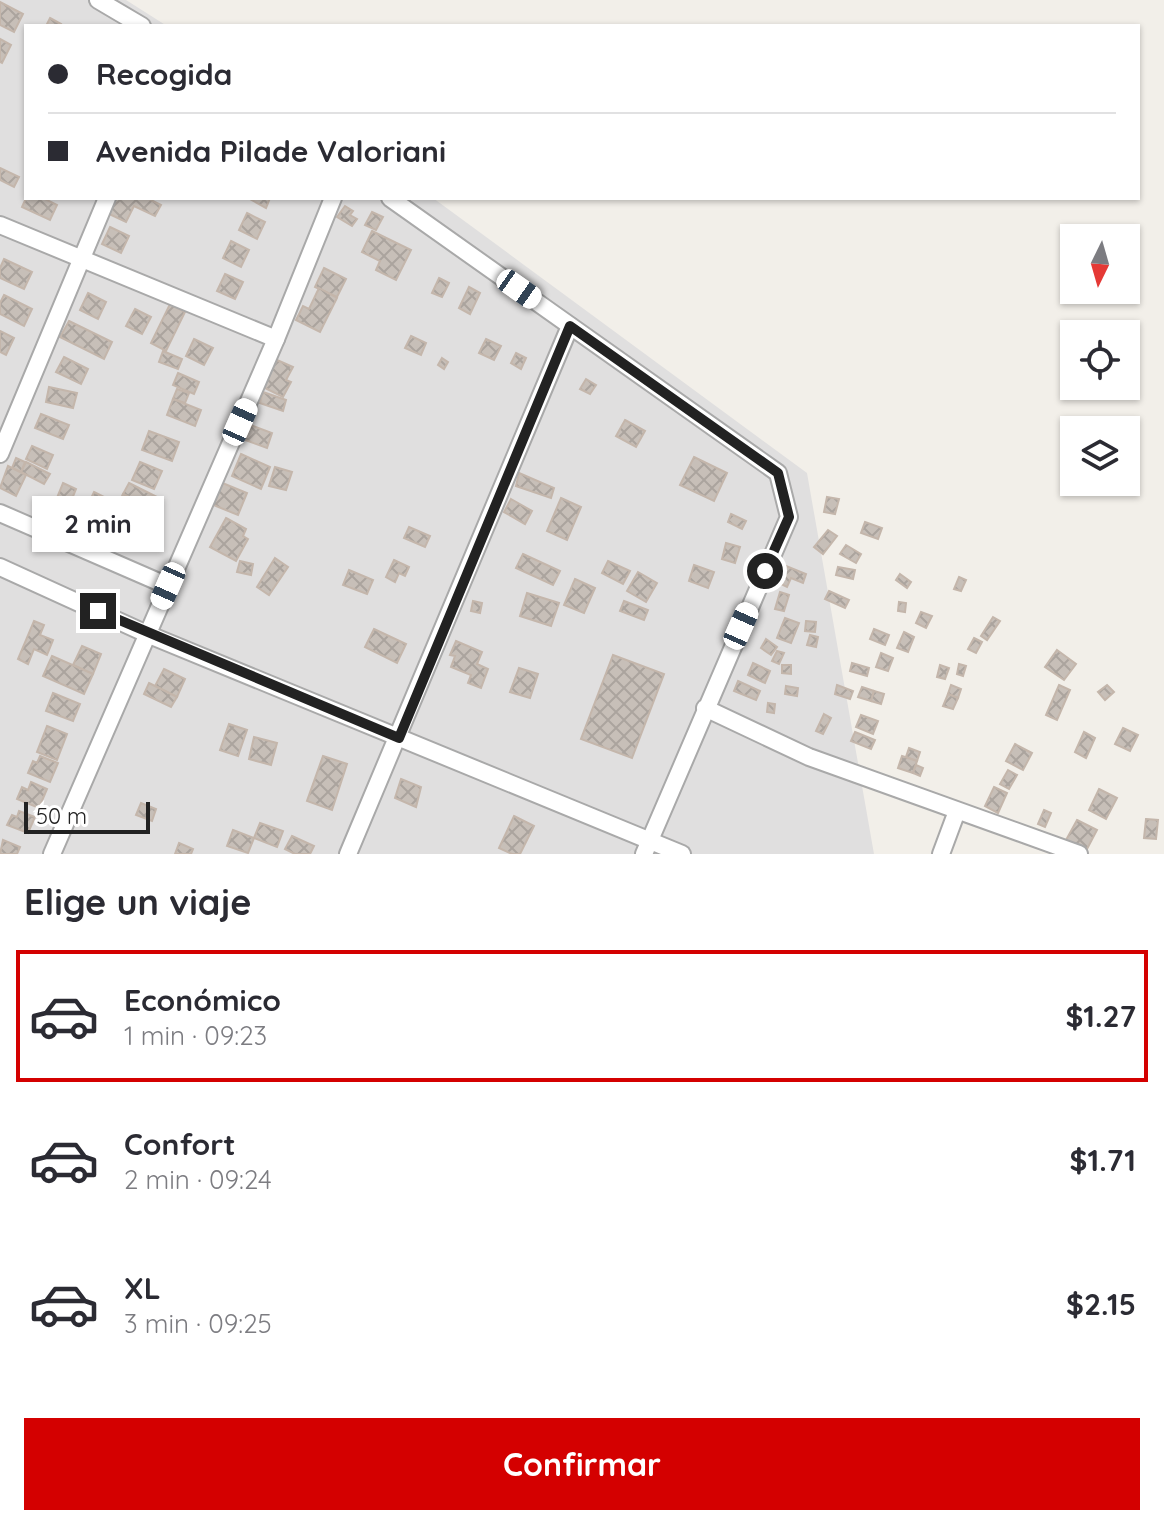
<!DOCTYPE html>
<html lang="es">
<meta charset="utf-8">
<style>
body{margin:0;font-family:Quicksand,sans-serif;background:#f7f7f7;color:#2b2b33;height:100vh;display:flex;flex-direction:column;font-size:30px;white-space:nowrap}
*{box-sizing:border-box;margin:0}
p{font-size:26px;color:#7c7c81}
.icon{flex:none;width:44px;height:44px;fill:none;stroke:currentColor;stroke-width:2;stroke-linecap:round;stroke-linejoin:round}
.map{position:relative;height:854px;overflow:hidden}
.details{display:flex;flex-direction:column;background:#fff;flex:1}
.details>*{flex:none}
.banner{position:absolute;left:24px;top:24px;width:1116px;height:176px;border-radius:0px;box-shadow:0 2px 6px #0004;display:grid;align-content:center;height:176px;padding:0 24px;background:#fff}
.needle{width:52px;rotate:185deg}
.fabs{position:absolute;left:1060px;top:224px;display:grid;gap:16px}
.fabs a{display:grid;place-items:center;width:80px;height:80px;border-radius:0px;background:#fff;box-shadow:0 2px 6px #0004;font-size:40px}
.scale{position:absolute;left:24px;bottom:20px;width:126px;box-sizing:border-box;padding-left:8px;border:4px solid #222;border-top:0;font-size:22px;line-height:28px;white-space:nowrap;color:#222;-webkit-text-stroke:6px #fff;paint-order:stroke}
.end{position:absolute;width:36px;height:36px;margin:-18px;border:10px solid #222;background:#fff;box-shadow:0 0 0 4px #fff}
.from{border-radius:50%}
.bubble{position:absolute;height:56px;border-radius:0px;background:#fff;box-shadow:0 2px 6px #0004;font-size:26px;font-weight:700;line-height:56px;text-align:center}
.car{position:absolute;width:24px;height:48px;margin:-24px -12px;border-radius:10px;box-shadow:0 0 6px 2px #0007;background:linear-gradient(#fff 24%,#345 0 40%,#fff 0 76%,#345 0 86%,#fff 0)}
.banner b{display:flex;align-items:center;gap:28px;height:76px;font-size:30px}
.banner b+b{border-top:2px solid #e1e1e2}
.banner i{width:20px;height:20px;background:#2b2b33}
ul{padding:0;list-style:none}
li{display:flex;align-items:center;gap:24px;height:132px;margin:0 16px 12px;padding:0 8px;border:4px solid transparent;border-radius:0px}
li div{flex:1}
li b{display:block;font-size:30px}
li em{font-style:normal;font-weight:700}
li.current{border-color:#d40000}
li>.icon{width:72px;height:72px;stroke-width:1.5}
h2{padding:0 24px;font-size:36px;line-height:96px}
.primary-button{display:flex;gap:16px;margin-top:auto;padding:16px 24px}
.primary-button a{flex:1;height:92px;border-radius:0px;background:#d40000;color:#fff;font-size:32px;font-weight:700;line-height:92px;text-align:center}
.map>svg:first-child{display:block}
.residential{fill:#e0dfdf}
.building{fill:url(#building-cross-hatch);stroke:#c4b6ab;stroke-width:2}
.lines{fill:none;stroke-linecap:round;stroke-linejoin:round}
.street-casing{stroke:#a9a9a9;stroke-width:20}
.street{stroke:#fff;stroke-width:16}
.route{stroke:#222;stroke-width:10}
</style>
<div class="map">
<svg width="1164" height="854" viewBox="0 0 1164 854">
<defs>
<pattern id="building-cross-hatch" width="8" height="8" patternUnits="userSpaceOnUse" patternTransform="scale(2)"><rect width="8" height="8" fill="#c7bfb8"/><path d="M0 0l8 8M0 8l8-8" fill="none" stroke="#aba49e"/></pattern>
</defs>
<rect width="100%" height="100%" fill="#f2efe9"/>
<path class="residential" d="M 0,0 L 126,0 L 167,26 L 26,26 L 26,198 L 433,198 L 807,473 L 874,854 L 0,854 Z"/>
<g class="building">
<path d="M 0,2 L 23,14 L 14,32 L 0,25 Z"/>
<path d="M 50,18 L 61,24 L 60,26 L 46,26 Z"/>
<path d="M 0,39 L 11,45 L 2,63 L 0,62 Z"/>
<path d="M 0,168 L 19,177 L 14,187 L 0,180 Z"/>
<path d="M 26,198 L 43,198 L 57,205 L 50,220 L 22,207 Z"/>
<path d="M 115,198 L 147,198 L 161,205 L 155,216 L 134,206 L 126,222 L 107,213 Z"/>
<path d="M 248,198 L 270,198 L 266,208 Z"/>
<path d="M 345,206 L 353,211 L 350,215 L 357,219 L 352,226 L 337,217 Z"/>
<path d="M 372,212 L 383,217 L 376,230 L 365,225 Z"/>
<path d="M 247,213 L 265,222 L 257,239 L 239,230 Z"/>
<path d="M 110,227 L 129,236 L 121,253 L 102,244 Z"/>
<path d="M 372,231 L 411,250 L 396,280 L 376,270 L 380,261 L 362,252 Z"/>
<path d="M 231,241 L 249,250 L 241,267 L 223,258 Z"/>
<path d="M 4,259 L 32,272 L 24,289 L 0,278 L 0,268 Z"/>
<path d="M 324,268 L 346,279 L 337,297 L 315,287 Z"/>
<path d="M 225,274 L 243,282 L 235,299 L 217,291 Z"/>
<path d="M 439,278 L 449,283 L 442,297 L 432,293 Z"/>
<path d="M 469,287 L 480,293 L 470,314 L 459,308 Z"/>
<path d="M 319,288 L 337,298 L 320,332 L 296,320 L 303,306 L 309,309 Z"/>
<path d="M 88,293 L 106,302 L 98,319 L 80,310 Z"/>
<path d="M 4,295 L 32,309 L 24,326 L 0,314 L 0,303 Z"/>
<path d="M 170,304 L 185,312 L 166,351 L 151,343 Z"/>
<path d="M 135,309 L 151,317 L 142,334 L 126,326 Z"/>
<path d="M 69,321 L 112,342 L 104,359 L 60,337 Z"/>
<path d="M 0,331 L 14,338 L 6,355 L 0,352 Z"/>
<path d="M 411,336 L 426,343 L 421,355 L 405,348 Z"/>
<path d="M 194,339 L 213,348 L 204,365 L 186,356 Z"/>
<path d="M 486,339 L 501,346 L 494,360 L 479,353 Z"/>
<path d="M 163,351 L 182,359 L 178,369 L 159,362 Z"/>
<path d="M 516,353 L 526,358 L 521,369 L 511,363 Z"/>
<path d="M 64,357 L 88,369 L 81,384 L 56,372 Z"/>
<path d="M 442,358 L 448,362 L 444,369 L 438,365 Z"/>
<path d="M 277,360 L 293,367 L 286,380 L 291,382 L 283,397 L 263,387 Z"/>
<path d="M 178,373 L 199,382 L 194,394 L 173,385 Z"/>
<path d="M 586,379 L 596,385 L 590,394 L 580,389 Z"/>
<path d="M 49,387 L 77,393 L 73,408 L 46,402 Z"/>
<path d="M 177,389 L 189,393 L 185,403 L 173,399 Z"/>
<path d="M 263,392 L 286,400 L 283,411 L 260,403 Z"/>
<path d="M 173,399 L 201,410 L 195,426 L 167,415 Z"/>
<path d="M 41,414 L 69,425 L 63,439 L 35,428 Z"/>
<path d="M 625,420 L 645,431 L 636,447 L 616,436 Z"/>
<path d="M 242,422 L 272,433 L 267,448 L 237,437 Z"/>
<path d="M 149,431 L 179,442 L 172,461 L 142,450 Z"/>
<path d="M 32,446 L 53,455 L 47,469 L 26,459 Z"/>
<path d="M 241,454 L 270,467 L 261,489 L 232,476 Z"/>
<path d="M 694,457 L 727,473 L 714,501 L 680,485 Z"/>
<path d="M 16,458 L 25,462 L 21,472 L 12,468 Z"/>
<path d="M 26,462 L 50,474 L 44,484 L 21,472 Z"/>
<path d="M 140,462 L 162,471 L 154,489 L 132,480 Z"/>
<path d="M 8,466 L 26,475 L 16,496 L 0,488 Z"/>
<path d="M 275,467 L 292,472 L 286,490 L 269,486 Z"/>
<path d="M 519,473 L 554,488 L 551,498 L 516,486 Z"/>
<path d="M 220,482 L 247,493 L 238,515 L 211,504 Z"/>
<path d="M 63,483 L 76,489 L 63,521 L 50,515 Z"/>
<path d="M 129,483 L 163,500 L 158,512 L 123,494 Z"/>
<path d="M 94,492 L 114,502 L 101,529 L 81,519 Z"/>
<path d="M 123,494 L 150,508 L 145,519 L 117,506 Z"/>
<path d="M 827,497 L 839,499 L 835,514 L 824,512 Z"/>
<path d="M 561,498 L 581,507 L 567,540 L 547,531 Z"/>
<path d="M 511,499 L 532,511 L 525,524 L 504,512 Z"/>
<path d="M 731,514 L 746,521 L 742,529 L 728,522 Z"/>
<path d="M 226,518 L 246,529 L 243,536 L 248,539 L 236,561 L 210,547 Z"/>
<path d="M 115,520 L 144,534 L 137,550 L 107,537 Z"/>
<path d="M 865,522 L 882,528 L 878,539 L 861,533 Z"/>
<path d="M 409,527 L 430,536 L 425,547 L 404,538 Z"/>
<path d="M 828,530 L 837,536 L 823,554 L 814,547 Z"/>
<path d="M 726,543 L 740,547 L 735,563 L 722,559 Z"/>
<path d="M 846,545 L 861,554 L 856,563 L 840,554 Z"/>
<path d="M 523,554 L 560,571 L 553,585 L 516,568 Z"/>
<path d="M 275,558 L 288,567 L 269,595 L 257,587 Z"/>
<path d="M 394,560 L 409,567 L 405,576 L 399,573 L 395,582 L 386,577 Z"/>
<path d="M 240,561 L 253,564 L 251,575 L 237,572 Z"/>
<path d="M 608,561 L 630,571 L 623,584 L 602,573 Z"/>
<path d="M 694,565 L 714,572 L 708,588 L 689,581 Z"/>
<path d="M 786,566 L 806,574 L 803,583 L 791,578 L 787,587 L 779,583 Z"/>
<path d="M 838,567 L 855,570 L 853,579 L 836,575 Z"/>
<path d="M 349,570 L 373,580 L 367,594 L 343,585 Z"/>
<path d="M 638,572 L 657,583 L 646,602 L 627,591 Z"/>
<path d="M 900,574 L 911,582 L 907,588 L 896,580 Z"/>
<path d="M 959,577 L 966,580 L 961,591 L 954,589 Z"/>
<path d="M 575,579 L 595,588 L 584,613 L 564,605 Z"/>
<path d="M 829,591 L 849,600 L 845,608 L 825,599 Z"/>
<path d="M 780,592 L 789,595 L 784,611 L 775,609 Z"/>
<path d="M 527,593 L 559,603 L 551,626 L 520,616 Z"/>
<path d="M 473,601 L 482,603 L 480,613 L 471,611 Z"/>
<path d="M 624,601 L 648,610 L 644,620 L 620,611 Z"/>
<path d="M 899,602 L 906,603 L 905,612 L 898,611 Z"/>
<path d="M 921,612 L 932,616 L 926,628 L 916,623 Z"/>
<path d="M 993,617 L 1000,621 L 987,640 L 981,636 Z"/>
<path d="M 785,618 L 799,623 L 791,643 L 777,638 Z"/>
<path d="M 34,621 L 44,625 L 40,635 L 53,640 L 47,655 L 34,649 L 28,664 L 18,659 Z"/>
<path d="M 806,621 L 816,622 L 815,632 L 805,631 Z"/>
<path d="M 374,629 L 406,644 L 397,663 L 365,647 Z"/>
<path d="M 874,629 L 889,635 L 885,645 L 870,639 Z"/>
<path d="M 904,632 L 914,637 L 908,652 L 897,648 Z"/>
<path d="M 810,635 L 818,637 L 816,647 L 807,645 Z"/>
<path d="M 974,638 L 982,642 L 976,653 L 968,649 Z"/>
<path d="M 766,639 L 777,647 L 771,655 L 761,648 Z"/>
<path d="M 456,641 L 482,652 L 477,664 L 488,669 L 481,688 L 468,683 L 471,675 L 451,667 L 455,656 L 450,655 Z"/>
<path d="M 82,646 L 101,654 L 93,674 L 73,665 Z"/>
<path d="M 1057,650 L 1076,664 L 1064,680 L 1045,667 Z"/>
<path d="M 777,651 L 784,653 L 779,664 L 772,661 Z"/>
<path d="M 881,653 L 893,658 L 888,671 L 876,667 Z"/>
<path d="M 613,655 L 664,674 L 632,758 L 581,739 Z"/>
<path d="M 52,656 L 93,674 L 84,694 L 43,676 Z"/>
<path d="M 753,663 L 770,671 L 765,683 L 748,675 Z"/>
<path d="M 852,663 L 869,668 L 867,676 L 850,671 Z"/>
<path d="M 959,664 L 966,666 L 963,676 L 957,674 Z"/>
<path d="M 782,665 L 791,665 L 791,674 L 782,673 Z"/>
<path d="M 940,665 L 949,668 L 945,679 L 937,677 Z"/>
<path d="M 519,668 L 538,674 L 530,698 L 510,692 Z"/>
<path d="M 164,669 L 185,679 L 177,697 L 155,686 Z"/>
<path d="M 738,681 L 760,691 L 756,700 L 734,691 Z"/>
<path d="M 149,683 L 177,697 L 171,707 L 144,694 Z"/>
<path d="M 837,685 L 853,691 L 850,699 L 835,694 Z"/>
<path d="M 951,685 L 961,689 L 958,698 L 948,694 Z"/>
<path d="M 1059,685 L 1070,690 L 1057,720 L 1046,715 Z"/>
<path d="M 1107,685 L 1114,692 L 1105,700 L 1098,692 Z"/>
<path d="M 786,686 L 798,688 L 797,696 L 785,694 Z"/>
<path d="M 862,687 L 874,691 L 871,701 L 858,697 Z"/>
<path d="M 874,691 L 884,694 L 881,704 L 871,701 Z"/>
<path d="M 53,693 L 80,704 L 73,721 L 46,711 Z"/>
<path d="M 948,694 L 958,698 L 953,709 L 943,706 Z"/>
<path d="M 768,703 L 775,704 L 774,713 L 767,712 Z"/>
<path d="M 824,714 L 831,718 L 823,734 L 816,731 Z"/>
<path d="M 861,715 L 878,721 L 873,734 L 856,727 Z"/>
<path d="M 229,724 L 247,730 L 238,756 L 220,750 Z"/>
<path d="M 47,726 L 67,734 L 57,760 L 37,752 Z"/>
<path d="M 1123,728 L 1138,735 L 1130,751 L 1115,744 Z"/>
<path d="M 855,732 L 875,740 L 871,749 L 851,741 Z"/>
<path d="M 1084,732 L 1095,738 L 1086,758 L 1075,752 Z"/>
<path d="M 254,737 L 277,743 L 271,765 L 249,759 Z"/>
<path d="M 1015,744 L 1032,753 L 1023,770 L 1006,761 Z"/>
<path d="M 909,748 L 920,752 L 917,761 L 906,757 Z"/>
<path d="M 40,756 L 58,763 L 50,782 L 28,773 L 33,761 L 37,763 Z"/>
<path d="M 323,756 L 347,764 L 332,810 L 307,801 Z"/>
<path d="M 902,756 L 917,761 L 913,773 L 898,768 Z"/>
<path d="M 916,765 L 923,768 L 920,776 L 913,773 Z"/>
<path d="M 1008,770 L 1017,775 L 1009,789 L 1000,784 Z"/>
<path d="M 401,779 L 421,787 L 416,807 L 395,798 Z"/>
<path d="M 31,782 L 47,789 L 39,808 L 17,799 L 22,787 L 28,790 Z"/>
<path d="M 994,787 L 1007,793 L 998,813 L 985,806 Z"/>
<path d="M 1099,789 L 1117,798 L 1106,819 L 1089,810 Z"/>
<path d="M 141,803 L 156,809 L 152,821 L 136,815 Z"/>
<path d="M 1044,810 L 1051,813 L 1045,827 L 1038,824 Z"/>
<path d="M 19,811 L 35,817 L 28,833 L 7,825 L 12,815 L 17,817 Z"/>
<path d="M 514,816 L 534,826 L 520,854 L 512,854 L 499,848 Z"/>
<path d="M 1146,819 L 1158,820 L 1156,839 L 1144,838 Z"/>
<path d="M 1077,820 L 1097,830 L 1086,851 L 1066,840 Z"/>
<path d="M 260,823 L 283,831 L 277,847 L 254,838 Z"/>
<path d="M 233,830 L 254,838 L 248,853 L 227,846 Z"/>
<path d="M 292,836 L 314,846 L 310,854 L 295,854 L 285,849 Z"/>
<path d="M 3,840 L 20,847 L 17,854 L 0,854 Z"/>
<path d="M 179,843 L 193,849 L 191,854 L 175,854 Z"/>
</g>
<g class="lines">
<defs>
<g id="street">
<path d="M 98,0 L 142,26"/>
<path d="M 390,198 L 778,473 L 789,517 L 644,854"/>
<path d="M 0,225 L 276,339"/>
<path d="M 0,454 L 107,198"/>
<path d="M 0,513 L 168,586"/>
<path d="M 0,567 L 147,634 L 682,854"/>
<path d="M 705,708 L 809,757 L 1079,854"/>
<path d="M 52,854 L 276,339 L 333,198"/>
<path d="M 348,854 L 570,326"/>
<path d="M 941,854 L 957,811"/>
</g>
</defs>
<use href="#street" class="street-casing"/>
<use href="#street" class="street"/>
</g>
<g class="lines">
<path class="route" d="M 98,611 L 399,738 L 570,326 L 778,473 L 789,517 L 765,571"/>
</g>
</svg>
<div class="fabs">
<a><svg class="needle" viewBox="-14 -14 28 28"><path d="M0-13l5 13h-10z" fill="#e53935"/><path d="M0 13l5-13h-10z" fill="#7c7c81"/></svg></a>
<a><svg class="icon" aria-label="locate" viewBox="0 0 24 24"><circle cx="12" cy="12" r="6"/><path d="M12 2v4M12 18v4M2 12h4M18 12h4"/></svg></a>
<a><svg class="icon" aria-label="layers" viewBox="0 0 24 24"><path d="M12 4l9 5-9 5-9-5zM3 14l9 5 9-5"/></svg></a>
</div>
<div class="scale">50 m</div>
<i class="end from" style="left:765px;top:571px"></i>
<i class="end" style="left:98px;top:611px"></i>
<div class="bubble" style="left:32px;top:496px;width:132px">2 min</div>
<i class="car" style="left:519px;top:289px;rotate:125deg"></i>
<i class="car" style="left:240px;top:422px;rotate:24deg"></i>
<i class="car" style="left:168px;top:586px;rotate:204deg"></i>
<i class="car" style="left:741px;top:626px;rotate:24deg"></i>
<div class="banner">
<b><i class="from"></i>Recogida</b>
<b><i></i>Avenida Pilade Valoriani</b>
</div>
</div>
<section class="details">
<h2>Elige un viaje</h2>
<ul>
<li class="current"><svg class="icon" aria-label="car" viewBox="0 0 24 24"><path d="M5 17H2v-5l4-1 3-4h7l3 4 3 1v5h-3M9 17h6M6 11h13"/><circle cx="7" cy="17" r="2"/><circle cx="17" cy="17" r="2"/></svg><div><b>Económico</b><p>1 min · 09:23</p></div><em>$1.27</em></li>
<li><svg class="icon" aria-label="car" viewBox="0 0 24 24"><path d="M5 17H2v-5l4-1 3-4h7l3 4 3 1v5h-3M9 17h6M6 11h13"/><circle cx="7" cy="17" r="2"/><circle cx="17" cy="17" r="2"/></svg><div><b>Confort</b><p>2 min · 09:24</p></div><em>$1.71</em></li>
<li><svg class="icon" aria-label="car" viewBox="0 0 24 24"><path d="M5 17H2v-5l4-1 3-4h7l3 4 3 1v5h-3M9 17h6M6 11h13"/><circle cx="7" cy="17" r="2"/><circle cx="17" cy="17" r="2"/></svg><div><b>XL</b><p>3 min · 09:25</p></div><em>$2.15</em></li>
</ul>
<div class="primary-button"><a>Confirmar</a></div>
</section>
